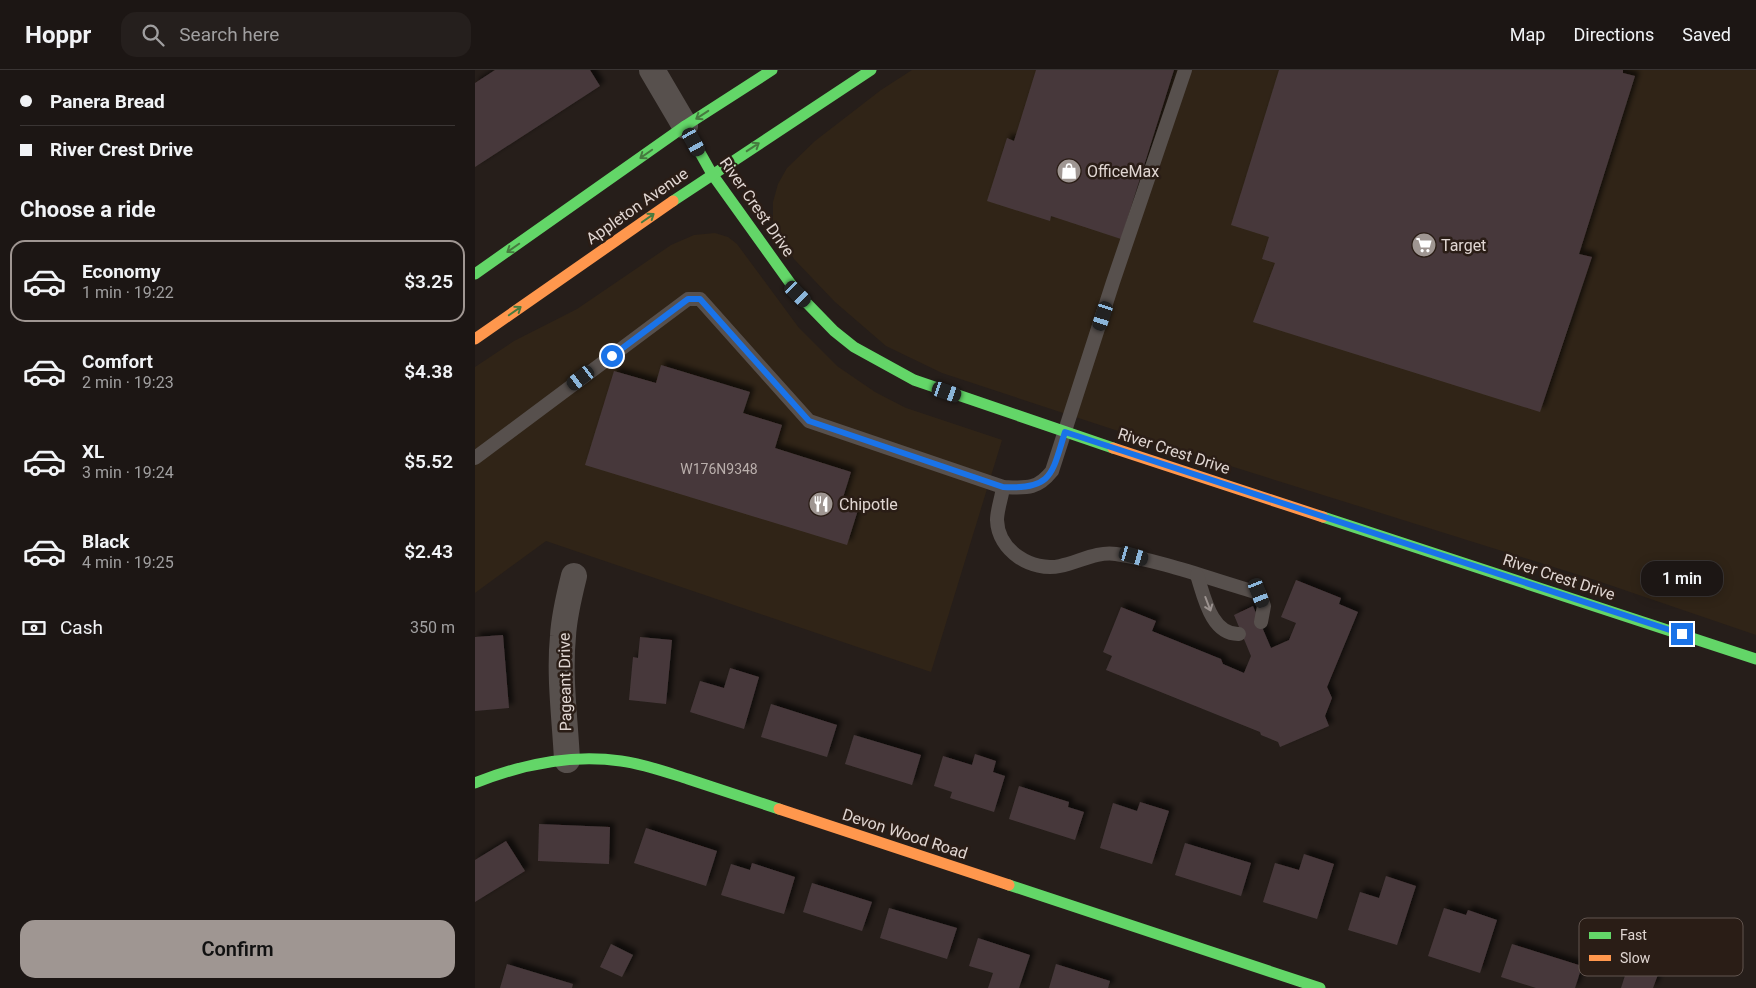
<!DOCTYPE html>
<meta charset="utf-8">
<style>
body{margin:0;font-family:Roboto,sans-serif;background:#251f1d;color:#f1f3f6;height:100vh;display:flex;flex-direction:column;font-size:19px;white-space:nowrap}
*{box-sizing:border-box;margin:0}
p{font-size:16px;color:#a09fa0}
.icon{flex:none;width:28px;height:28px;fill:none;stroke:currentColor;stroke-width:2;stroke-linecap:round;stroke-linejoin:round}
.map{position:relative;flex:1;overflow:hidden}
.drawer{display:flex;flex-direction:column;background:#1c1614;width:475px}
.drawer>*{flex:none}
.hud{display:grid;align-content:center;height:110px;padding:0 20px;background:#1c1614}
.end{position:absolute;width:22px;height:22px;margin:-11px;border:6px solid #1a73e8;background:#fff;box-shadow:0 0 0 2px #fff}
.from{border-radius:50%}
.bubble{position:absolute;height:35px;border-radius:15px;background:#1c1614;box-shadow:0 2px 12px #0003,0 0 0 1px #3a3534;font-size:16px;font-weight:600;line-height:35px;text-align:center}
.car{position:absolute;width:15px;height:30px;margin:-15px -8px;border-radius:6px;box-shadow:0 0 4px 1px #0007;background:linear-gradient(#222 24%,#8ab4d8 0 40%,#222 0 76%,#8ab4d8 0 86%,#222 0)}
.hud b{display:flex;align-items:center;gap:18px;height:48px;font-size:19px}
.hud b+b{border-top:1px solid #3a3534}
.hud i{width:12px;height:12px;background:#f1f3f6}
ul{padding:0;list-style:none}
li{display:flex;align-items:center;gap:15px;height:82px;margin:0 10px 8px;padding:0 10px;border:2px solid transparent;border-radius:15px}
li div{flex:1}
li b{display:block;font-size:19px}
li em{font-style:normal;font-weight:600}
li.active{border-color:#9f9692}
li>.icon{width:45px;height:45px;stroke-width:1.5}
h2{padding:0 20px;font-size:22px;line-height:60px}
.pay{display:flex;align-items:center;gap:12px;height:55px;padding:0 20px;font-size:19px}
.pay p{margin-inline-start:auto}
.button{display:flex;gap:10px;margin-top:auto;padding:10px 20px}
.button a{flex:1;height:58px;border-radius:15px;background:#9f9692;color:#111;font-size:20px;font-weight:600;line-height:58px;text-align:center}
header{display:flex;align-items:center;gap:30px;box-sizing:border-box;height:70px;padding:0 25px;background:#1c1614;border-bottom:1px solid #3a3534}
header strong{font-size:24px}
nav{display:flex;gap:28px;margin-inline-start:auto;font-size:18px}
.search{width:350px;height:45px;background:#251f1d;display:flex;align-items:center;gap:12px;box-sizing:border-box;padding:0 18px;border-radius:15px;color:#a09fa0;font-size:19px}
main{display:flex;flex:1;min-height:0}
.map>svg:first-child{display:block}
.commercial{fill:#302417}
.building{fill:#47393b;filter:url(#shadow)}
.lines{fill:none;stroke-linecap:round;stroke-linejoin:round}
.lane{stroke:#57504d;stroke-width:14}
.street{stroke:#57504d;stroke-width:26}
.fast{stroke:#63d668;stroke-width:11}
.slow{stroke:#ff974d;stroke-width:11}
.oneway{stroke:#467a3f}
.oneway2{stroke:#9c9390}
.route{stroke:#1a73e8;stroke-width:6}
.labels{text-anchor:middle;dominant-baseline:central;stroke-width:5;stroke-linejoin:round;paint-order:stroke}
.number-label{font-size:14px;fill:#baafac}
.poi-label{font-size:16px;fill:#e0d6d2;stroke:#2a1d16;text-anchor:start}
.street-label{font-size:16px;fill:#e0d6d2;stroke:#2a1d16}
.key{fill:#2a1d16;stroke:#61544e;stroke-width:1}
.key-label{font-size:14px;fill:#e0d6d2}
</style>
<header>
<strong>Hoppr</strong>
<div class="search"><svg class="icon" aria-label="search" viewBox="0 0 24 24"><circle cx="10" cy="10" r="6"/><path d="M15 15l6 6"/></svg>Search here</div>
<nav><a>Map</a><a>Directions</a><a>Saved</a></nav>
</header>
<main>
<section class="drawer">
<div class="hud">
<b><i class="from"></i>Panera Bread</b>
<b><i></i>River Crest Drive</b>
</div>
<h2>Choose a ride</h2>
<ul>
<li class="active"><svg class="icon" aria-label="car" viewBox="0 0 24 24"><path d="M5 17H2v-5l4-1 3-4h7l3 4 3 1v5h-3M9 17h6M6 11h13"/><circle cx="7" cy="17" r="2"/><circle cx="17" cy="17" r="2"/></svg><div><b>Economy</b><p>1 min · 19:22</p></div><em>$3.25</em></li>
<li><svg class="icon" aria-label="car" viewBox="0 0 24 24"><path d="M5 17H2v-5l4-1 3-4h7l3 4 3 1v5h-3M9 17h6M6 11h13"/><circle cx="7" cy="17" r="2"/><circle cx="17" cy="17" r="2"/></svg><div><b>Comfort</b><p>2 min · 19:23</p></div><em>$4.38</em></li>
<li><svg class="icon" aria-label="car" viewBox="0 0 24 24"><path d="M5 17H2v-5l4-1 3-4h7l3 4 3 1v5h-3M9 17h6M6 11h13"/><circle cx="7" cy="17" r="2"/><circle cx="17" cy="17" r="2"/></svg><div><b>XL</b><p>3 min · 19:24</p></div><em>$5.52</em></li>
<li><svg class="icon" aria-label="car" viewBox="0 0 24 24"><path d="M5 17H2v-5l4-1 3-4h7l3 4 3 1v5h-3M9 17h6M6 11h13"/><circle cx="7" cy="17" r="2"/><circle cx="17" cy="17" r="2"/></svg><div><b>Black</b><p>4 min · 19:25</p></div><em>$2.43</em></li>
</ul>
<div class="pay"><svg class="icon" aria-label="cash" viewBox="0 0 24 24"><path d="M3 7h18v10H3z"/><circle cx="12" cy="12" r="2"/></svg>Cash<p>350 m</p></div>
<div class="button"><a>Confirm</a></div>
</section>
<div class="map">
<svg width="1281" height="918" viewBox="0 0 1281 918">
<defs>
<filter id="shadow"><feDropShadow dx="4.5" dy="-4.5" stdDeviation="2.5" flood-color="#0009"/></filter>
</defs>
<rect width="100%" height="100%" fill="#261e1a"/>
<g class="commercial">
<path d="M 437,0 L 1281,0 L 1281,565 L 1120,510 L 637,359 L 467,303 L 411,276 L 360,232 L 319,189 L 298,152 L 298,132 L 303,114 L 312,98 L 340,71 L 406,20 Z"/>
<path d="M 240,163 L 253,167 L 262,174 L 324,258 L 362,296 L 400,322 L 431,338 L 527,370 L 456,602 L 71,471 L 0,523 L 0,297 L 39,271 L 102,239 L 196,175 L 219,165 Z"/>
</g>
<g class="building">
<path d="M 20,0 L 115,0 L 125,16 L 0,97 L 0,13 Z"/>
<path d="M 561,0 L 699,0 L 646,169 L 576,146 L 575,151 L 512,131 L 532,68 L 539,71 Z"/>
<path d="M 804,0 L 1148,0 L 1148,3 L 1160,6 L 1104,184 L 1117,187 L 1065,342 L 778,252 L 800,193 L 787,189 L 794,167 L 756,155 Z"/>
<path d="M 186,295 L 275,322 L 268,343 L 307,355 L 300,378 L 376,402 L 366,434 L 383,440 L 372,475 L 110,395 L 139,301 L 181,313 Z"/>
<path d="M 821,510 L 866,528 L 864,534 L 883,542 L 852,617 L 857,628 L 850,646 L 854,656 L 805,677 L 803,672 L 786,665 L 785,662 L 631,600 L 637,586 L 628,582 L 646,537 L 681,551 L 677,561 L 746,589 L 748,594 L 769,603 L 776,586 L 759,545 L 778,536 L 796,578 L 814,570 L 821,553 L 806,547 Z"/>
<path d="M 28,565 L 34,638 L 0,641 L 0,567 Z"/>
<path d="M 165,567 L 197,570 L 191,634 L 154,630 L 158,587 L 163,588 Z"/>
<path d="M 255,598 L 284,607 L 269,659 L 215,642 L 225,611 L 249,618 Z"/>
<path d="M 296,634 L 362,655 L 352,687 L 286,667 Z"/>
<path d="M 379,665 L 446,685 L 437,715 L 370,694 Z"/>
<path d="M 500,684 L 521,691 L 518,702 L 530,706 L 519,742 L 475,728 L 477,722 L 459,716 L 468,686 L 497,695 Z"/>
<path d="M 544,716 L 594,732 L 593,737 L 609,742 L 600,770 L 534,749 Z"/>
<path d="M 665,732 L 694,741 L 677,794 L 625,778 L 638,733 L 662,741 Z"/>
<path d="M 64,754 L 135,757 L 134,794 L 63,791 Z"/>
<path d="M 171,758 L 242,781 L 231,816 L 159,793 Z"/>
<path d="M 31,771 L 50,801 L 0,832 L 0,790 Z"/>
<path d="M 710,773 L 776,793 L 766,826 L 700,805 Z"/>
<path d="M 829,784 L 859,794 L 842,849 L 788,832 L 800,793 L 824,800 Z"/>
<path d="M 277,793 L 320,807 L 309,844 L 246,825 L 256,794 L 275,800 Z"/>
<path d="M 911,806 L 941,816 L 922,875 L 873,860 L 885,822 L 904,828 Z"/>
<path d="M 337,813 L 397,832 L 387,861 L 328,842 Z"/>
<path d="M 414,838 L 482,858 L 472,889 L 405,868 Z"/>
<path d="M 969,838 L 991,845 L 993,840 L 1022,850 L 1005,903 L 953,886 Z"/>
<path d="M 503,868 L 555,885 L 544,918 L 513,918 L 518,903 L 494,896 Z"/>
<path d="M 136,874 L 158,885 L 147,907 L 125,897 Z"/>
<path d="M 1037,874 L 1107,896 L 1100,918 L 1061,918 L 1026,907 Z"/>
<path d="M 1155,890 L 1185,899 L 1178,918 L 1146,918 Z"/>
<path d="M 32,894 L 98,914 L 97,918 L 25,918 Z"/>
<path d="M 581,894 L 635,911 L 633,918 L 574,918 Z"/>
</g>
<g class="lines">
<g class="lane">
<path d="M 0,388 L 213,229 L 225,229 L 334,351 L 528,417 C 551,418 562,420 577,401 L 638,212 L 710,0"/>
<path d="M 528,417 C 527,427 522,440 522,450 C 523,481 557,502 585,496 C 604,492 622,481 641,484 C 689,491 738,510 784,523 L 789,536 L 786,552"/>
<path d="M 722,505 C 729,526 736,565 764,564"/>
</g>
<g class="street">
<path d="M 177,0 L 210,56"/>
<path d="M 92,690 C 90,649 84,607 88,566 C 89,546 94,526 99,506"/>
</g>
<g class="fast">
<path d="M 210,56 L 237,104 L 323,224 L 359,261 L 379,277 L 439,310 L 638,378"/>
<path d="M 198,131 L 396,0"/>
<path d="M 0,204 L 210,56 L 297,0"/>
<path d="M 848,447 L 1281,589"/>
<path d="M 0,713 C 45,695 97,684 146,691 C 169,694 191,702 213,709 C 243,719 273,729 304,739"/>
<path d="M 534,815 L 845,918"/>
</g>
<g class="slow">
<path d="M 0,269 L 198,131"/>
<path d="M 638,378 L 848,447"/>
<path d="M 304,739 L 534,815"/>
</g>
</g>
<defs><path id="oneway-shaft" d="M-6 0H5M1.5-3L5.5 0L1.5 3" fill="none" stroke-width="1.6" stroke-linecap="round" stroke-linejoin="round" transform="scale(1.25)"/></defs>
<g class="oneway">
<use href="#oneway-shaft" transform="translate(227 45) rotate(147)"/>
<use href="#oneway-shaft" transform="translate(278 77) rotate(-33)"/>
<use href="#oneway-shaft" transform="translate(171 84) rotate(145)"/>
<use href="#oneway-shaft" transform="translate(173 148) rotate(-35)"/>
<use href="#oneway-shaft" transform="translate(38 178) rotate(145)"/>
<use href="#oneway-shaft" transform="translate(40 241) rotate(-35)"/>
</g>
<use class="oneway2" href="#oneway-shaft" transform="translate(733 534) rotate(69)"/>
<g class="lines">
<path class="route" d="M 137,286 L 213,229 L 225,229 L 334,351 L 528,417 C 578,420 577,403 590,362 L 1207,564"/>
</g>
<defs>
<symbol id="shop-disc" viewBox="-11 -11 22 22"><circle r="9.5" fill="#9f9692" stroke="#2a1d16"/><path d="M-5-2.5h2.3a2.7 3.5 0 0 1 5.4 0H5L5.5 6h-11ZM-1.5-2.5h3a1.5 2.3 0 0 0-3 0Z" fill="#fff"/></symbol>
<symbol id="supermarket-disc" viewBox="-11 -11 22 22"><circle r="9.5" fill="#9f9692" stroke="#2a1d16"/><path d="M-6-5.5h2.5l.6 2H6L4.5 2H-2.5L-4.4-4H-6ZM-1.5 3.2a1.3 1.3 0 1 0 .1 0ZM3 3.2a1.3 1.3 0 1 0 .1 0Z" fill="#fff"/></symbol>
<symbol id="restaurant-disc" viewBox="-11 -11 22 22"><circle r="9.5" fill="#9f9692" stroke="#2a1d16"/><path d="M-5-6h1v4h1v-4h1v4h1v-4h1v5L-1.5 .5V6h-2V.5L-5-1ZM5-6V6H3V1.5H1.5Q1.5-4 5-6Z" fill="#fff"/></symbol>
</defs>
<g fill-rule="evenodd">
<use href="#shop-disc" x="580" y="87" width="28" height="28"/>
<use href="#supermarket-disc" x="935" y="161" width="28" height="28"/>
<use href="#restaurant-disc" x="332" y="420" width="28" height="28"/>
</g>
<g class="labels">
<g class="number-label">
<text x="244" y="399">W176N9348</text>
</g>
<g class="poi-label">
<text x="612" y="101">OfficeMax</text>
<text x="966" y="175">Target</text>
<text x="364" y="434">Chipotle</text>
</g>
<g class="street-label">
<text transform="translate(162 136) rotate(-35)">Appleton Avenue</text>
<text transform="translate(282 137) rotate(55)">River Crest Drive</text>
<text transform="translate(699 381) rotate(18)">River Crest Drive</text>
<text transform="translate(1084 507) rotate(18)">River Crest Drive</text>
<text transform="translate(90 612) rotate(-91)">Pageant Drive</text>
<text transform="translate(430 764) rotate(18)">Devon Wood Road</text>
</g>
</g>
<rect x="1104" y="848" width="164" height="58" rx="8" class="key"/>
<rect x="1114" y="862" width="22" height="7" fill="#63d668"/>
<rect x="1114" y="885" width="22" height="6" fill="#ff974d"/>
<g class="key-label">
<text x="1145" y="870">Fast</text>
<text x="1145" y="893">Slow</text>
</g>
</svg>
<i class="end from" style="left:137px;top:286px"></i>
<i class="end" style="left:1207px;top:564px"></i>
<div class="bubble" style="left:1166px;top:491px;width:82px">1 min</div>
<i class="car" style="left:219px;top:72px;rotate:151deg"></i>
<i class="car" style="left:323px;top:224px;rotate:135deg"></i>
<i class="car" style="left:628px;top:246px;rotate:198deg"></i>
<i class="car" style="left:106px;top:308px;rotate:233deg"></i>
<i class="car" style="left:472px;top:322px;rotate:109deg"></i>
<i class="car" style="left:659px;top:486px;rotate:106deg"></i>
<i class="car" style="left:784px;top:523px;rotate:159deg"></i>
</div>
</main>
